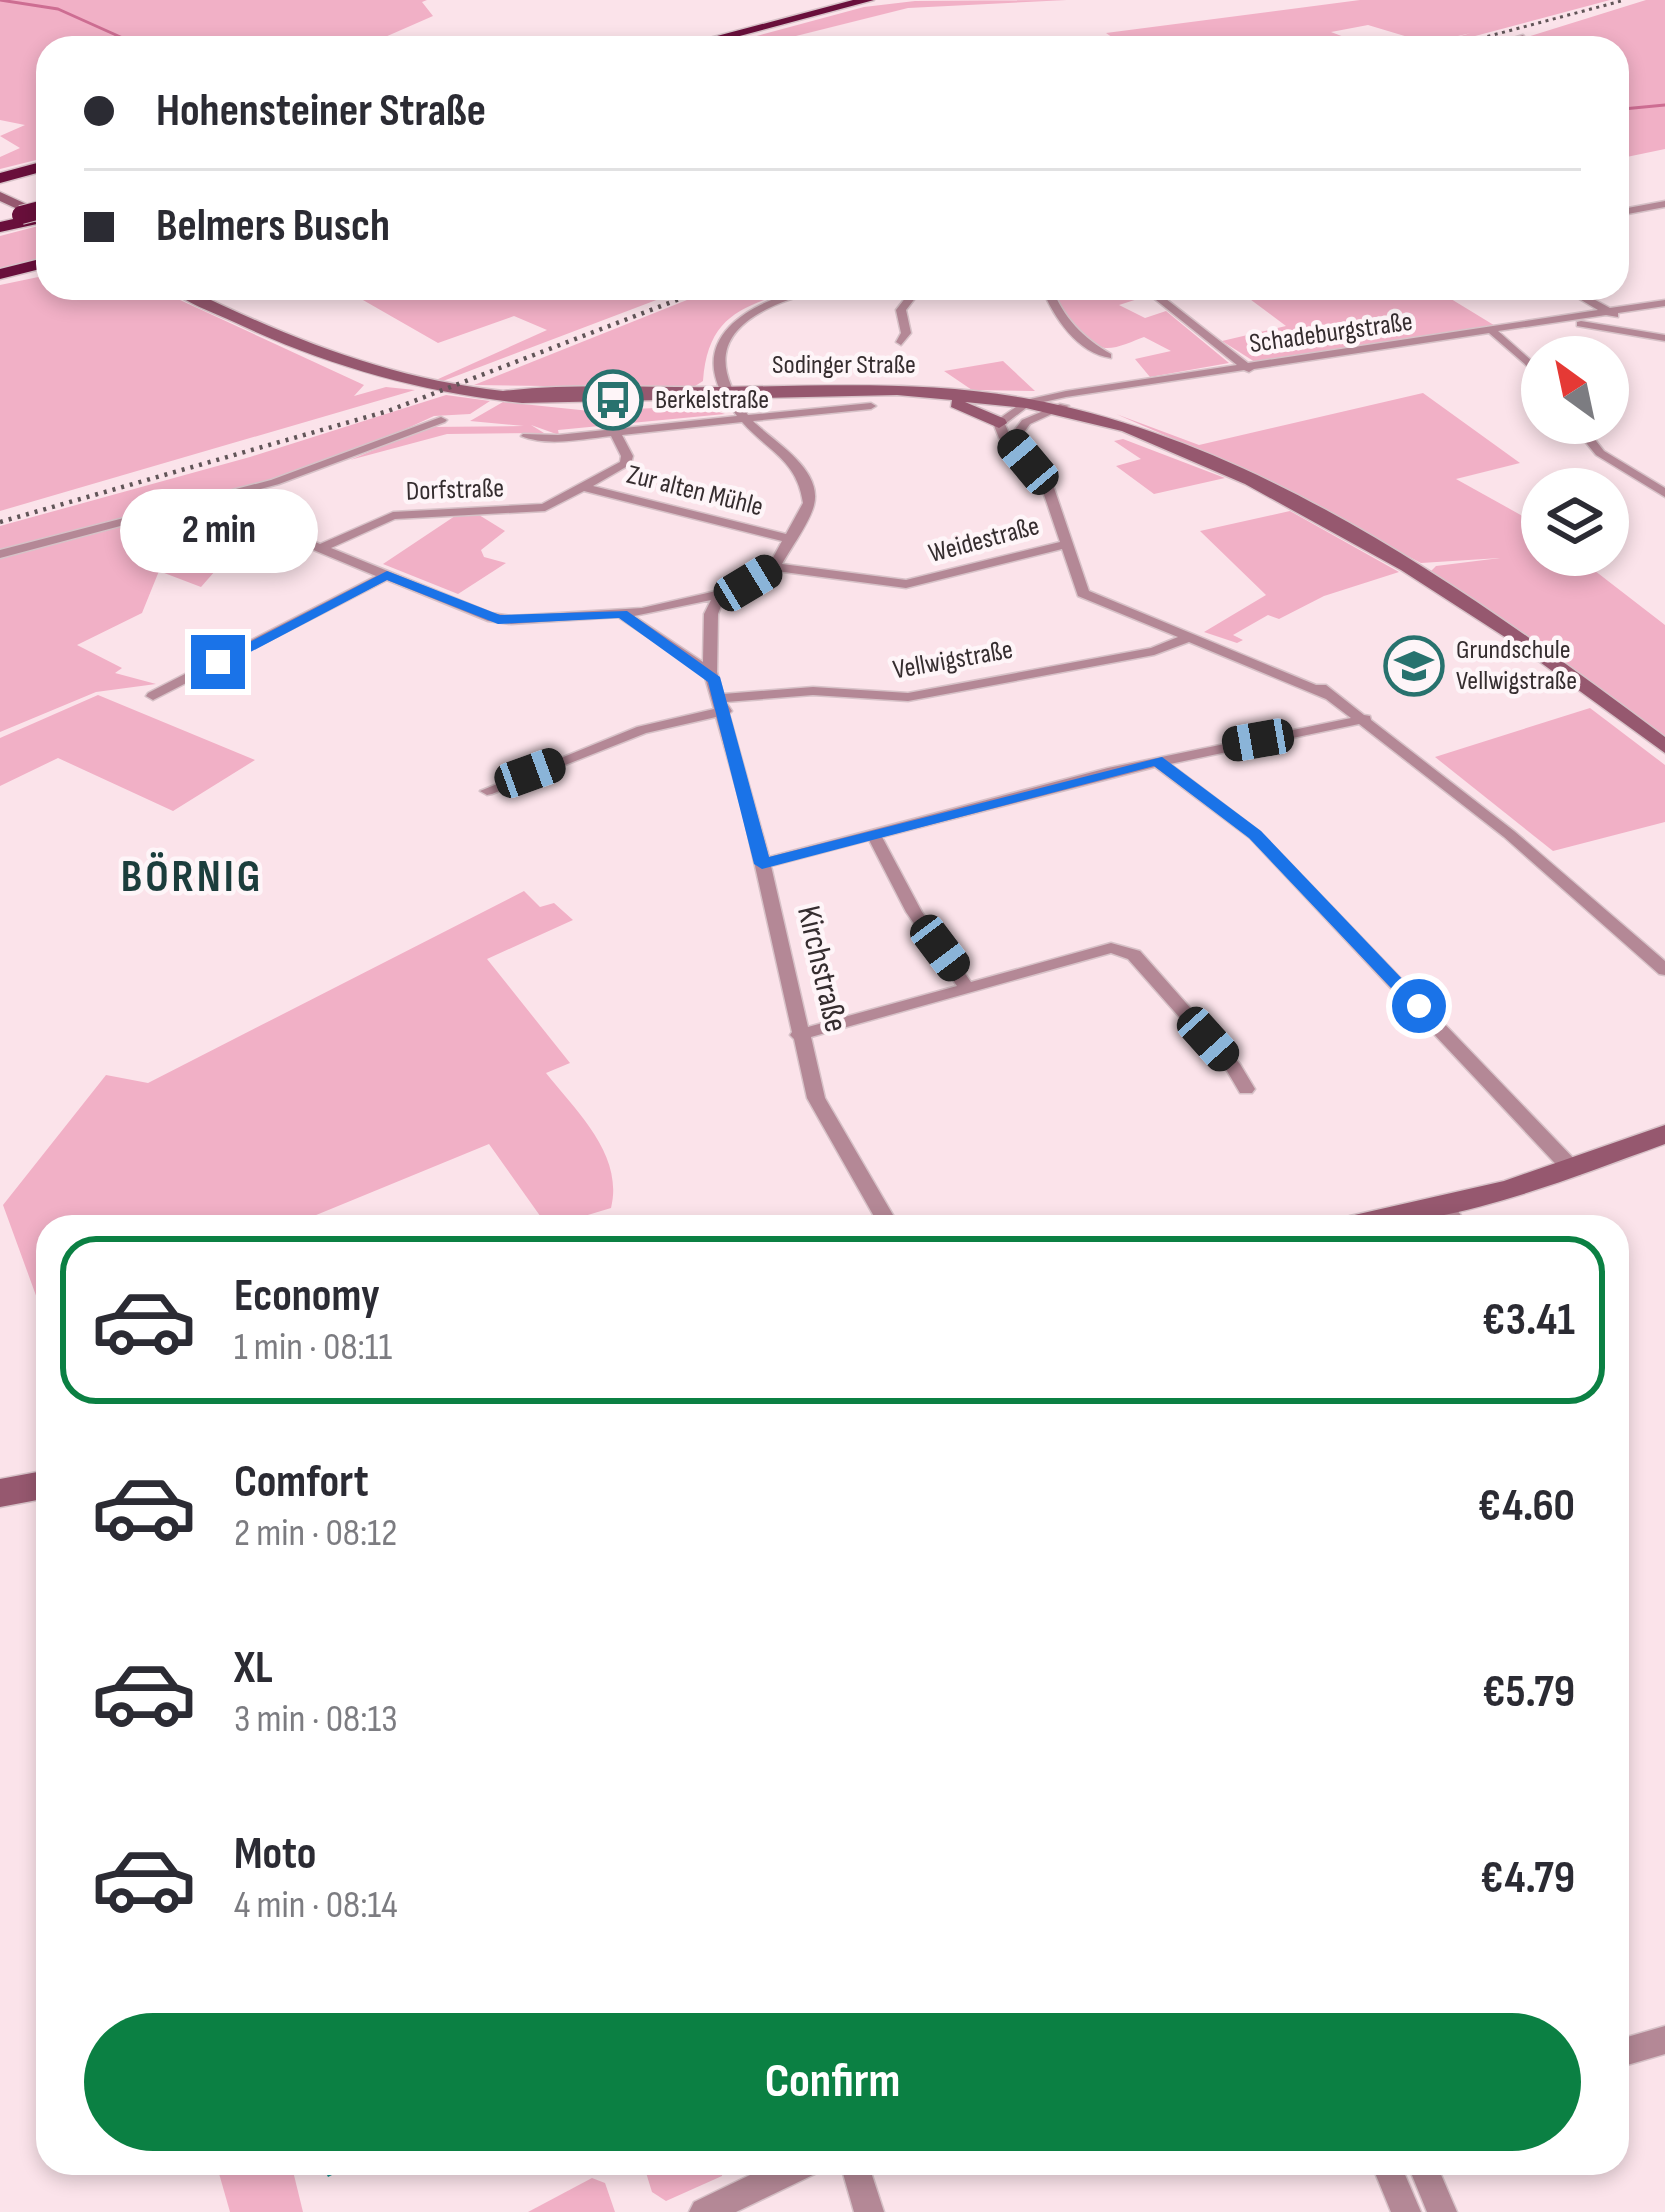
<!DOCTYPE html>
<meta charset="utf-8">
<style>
body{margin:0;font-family:"Sofia Sans Condensed",sans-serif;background:#f7f7f7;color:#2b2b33;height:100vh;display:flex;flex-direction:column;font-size:45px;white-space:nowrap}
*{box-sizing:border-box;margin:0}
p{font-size:39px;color:#7c7c81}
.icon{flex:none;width:66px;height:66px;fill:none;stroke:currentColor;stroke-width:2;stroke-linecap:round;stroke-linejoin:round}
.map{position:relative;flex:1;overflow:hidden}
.details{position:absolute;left:36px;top:1215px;width:1593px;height:960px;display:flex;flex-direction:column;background:#fff;border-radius:36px;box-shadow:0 6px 18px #0003}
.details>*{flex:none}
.guide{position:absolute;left:36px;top:36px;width:1593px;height:264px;border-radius:36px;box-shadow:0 6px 18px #0003;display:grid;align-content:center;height:264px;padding:0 48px;background:#fff}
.needle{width:78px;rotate:327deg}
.buttons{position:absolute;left:1521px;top:336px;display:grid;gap:24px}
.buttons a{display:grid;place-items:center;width:108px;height:108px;border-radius:50%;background:#fff;box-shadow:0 6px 18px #0003;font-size:60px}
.end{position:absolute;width:54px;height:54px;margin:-27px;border:15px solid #1a73e8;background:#fff;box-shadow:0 0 0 6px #fff}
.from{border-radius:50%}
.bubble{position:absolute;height:84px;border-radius:42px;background:#fff;box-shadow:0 6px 18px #0003;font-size:39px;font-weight:700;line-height:84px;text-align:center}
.car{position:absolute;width:36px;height:72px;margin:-36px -18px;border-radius:15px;box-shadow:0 0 9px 3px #0007;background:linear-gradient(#222 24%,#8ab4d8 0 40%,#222 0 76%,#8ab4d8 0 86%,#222 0)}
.guide b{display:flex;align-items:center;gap:42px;height:114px;font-size:45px}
.guide b+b{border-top:3px solid #e1e1e2}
.guide i{width:30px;height:30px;background:#2b2b33}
ul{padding:21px 0 0;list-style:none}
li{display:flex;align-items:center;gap:36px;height:168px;margin:0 24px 18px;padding:0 24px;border:6px solid transparent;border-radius:36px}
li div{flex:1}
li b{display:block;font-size:45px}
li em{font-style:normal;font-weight:700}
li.selected{border-color:#0b8043}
li>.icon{width:108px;height:108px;stroke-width:1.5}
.cta{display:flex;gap:24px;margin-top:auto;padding:24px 48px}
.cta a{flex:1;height:138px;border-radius:72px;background:#0b8043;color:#fff;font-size:48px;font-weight:700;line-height:138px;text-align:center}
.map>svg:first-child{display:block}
.green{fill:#f1b0c6}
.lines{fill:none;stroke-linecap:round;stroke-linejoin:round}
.stream{stroke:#cd6d92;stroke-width:3}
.street-casing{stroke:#d7c2c8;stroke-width:3}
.secondary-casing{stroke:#d7c2c8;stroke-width:3}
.highway-casing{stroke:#d7c2c8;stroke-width:3}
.street{fill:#b48896;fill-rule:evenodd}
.secondary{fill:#96586f;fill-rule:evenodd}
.highway{fill:#690f3b;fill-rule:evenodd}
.rail-far1{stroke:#615558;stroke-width:3;stroke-dasharray:3 4.5;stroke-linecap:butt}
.rail{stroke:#615558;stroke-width:4.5;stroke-dasharray:3 6;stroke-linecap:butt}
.highway-bridge-casing{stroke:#d7c2c8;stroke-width:20;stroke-linecap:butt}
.highway-bridge{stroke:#690f3b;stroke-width:18}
.shaded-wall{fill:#148e8a}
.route{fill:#1a73e8}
.labels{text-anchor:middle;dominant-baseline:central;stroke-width:9;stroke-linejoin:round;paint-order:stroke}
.far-street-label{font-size:27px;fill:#352d2f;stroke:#fef5f8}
.far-poi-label{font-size:27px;fill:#352d2f;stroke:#fef5f8;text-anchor:start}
.street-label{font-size:33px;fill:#352d2f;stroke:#fef5f8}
.district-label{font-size:45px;font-weight:bold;letter-spacing:3px;fill:#1b3d3c;stroke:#fef5f8}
</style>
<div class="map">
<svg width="1665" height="2212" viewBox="0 0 1665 2212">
<rect width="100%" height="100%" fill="#fbe3ea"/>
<g class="green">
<path d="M 0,0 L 427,0 L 422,2 L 433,16 L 360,48 L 48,48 L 48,157 L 0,169 L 0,157 L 20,148 L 0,136 L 25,125 L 0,120 Z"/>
<path d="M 1067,0 L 908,8 L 748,48 L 712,48 L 864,7 L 915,1 Z"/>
<path d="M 1360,0 L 1610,0 L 1430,48 L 1417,48 L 1471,33 L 1428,43 L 1368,25 L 1331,32 L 1373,48 L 1194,48 L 1136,41 L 1071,48 L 884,48 L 892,38 L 1071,45 L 1116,40 L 1106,33 Z"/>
<path d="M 1646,0 L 1665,0 L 1665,149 L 1617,159 L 1617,48 L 1492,48 Z"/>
<path d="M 42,225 L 48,229 L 48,259 L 0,270 L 0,236 Z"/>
<path d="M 48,275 L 48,288 L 154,288 L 364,385 L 354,396 L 386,387 L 415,390 L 0,511 L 0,285 Z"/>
<path d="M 342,288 L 688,288 L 443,381 L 436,380 L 547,330 L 514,316 L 438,343 Z"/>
<path d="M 717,288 L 801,288 C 744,306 708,314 703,381 L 692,388 L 474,385 Z"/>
<path d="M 1055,288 L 1137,288 L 1147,296 L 1119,305 L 1145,318 L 1166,311 L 1229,363 L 1150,377 L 1135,359 L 1171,351 L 1144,337 C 1133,341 1117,349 1105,348 C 1081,345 1057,308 1055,288 Z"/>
<path d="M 1235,288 L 1433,288 L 1497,327 L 1255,362 L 1222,341 L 1286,326 Z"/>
<path d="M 1003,361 L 1035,391 L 972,390 L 944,371 Z"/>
<path d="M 1423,393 L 1520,463 L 1456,479 L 1528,519 L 1542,515 L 1542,556 L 1577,557 L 1665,625 L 1665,738 L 1429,573 L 1436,566 L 1500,558 L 1421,563 L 1215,457 L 1116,414 L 1199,445 Z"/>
<path d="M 446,395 L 490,401 L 470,414 L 434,416 L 360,450 L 254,486 L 0,551 L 0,526 L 250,457 Z"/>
<path d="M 503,402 L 590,411 L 699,406 L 725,414 L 558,430 L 559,435 L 531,425 L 544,433 L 447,434 L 350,460 L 428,427 L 524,426 L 470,421 Z"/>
<path d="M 1123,439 L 1225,478 L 1154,494 L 1116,466 L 1141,459 L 1114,441 Z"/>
<path d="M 189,507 L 250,531 L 201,587 L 159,571 L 142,613 L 77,645 L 122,668 L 115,673 L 156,684 L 96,692 L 0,732 L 0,556 Z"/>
<path d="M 1290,511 L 1399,572 L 1324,596 L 1279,619 L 1268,615 L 1233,635 L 1243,640 L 1237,643 L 1204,632 L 1266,595 L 1200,531 Z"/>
<path d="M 458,514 L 479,515 L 505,531 L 481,550 L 484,557 L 506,563 L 458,594 L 383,564 Z"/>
<path d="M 98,695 L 255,760 L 173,811 L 58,758 L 0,786 L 0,738 Z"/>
<path d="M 1590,708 L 1665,765 L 1665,822 L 1553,851 L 1435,757 Z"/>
<path d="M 524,891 L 540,907 L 554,903 L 573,920 L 487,959 L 570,1063 L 546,1073 C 577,1112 624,1155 611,1208 L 548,1227 L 489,1144 L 287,1227 L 48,1227 L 48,1309 L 42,1312 L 3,1205 L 106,1075 L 148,1083 Z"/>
<path d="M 216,2163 L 291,2163 L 303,2212 L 230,2212 Z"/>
<path d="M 643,2163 L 723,2163 L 722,2176 L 666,2201 L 652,2192 Z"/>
<path d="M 592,2178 L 605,2183 L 615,2212 L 528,2212 Z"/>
</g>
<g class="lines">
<g class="stream">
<path d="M 0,0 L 58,9 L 145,48"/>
<path d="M 1623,109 L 1665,105"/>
</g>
<defs>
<g id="street">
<path d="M 1523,35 L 1526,39 L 1493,48 L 1481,48 Z"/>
<path d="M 1665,201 L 1665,207 L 1617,216 L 1617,210 Z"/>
<path d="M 806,288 L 822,288 C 806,296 786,299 769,308 C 714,335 716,370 748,415 L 871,403 L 876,406 L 871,409 L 753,421 C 774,442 823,469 814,505 C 810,522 791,548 782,564 L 906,580 L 1060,542 L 1040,483 L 999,438 L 993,423 L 1026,400 L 1066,391 L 1237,365 L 1141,288 L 1152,288 L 1248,363 L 1598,310 L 1561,288 L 1573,288 L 1610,308 L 1665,300 L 1665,306 L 1618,313 L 1618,317 L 1606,315 L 1498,331 L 1542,370 L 1542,379 L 1489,333 L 1254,369 L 1249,372 L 1244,370 L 1066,397 L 1030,405 L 1005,424 L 1010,436 L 1022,420 L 1060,404 L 1069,406 L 1030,424 L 1016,443 L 1052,482 L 1089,591 L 1316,685 L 1326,685 L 1364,715 L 1370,716 L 1371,720 L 1514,831 L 1665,961 L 1665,975 L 1659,974 L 1504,837 L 1359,724 L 1170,764 L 1260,832 L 1580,1165 L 1582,1170 L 1580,1175 L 1566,1175 L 1250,838 L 1155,767 L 882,837 L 922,912 L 971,982 L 1111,943 L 1140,951 L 1240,1064 L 1255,1089 L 1252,1093 L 1240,1093 L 1227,1071 L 1128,959 L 1111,953 L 811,1037 L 825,1098 L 900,1227 L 880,1227 L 807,1098 L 794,1039 L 790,1035 L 792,1032 L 743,812 L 716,717 L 646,733 L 492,794 L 487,795 L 480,791 L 637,727 L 714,709 L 704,674 L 618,617 L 511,624 L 488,621 L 387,580 L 153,700 L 146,696 L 148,693 L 376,576 L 203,504 L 0,558 L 0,550 L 271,480 L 441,417 L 447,420 L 445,422 L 279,484 L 216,501 L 320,544 L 393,512 L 542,504 L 620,462 L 621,456 L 611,436 C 583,439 548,447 521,436 L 523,434 L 558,435 L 737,416 C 732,409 725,400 721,392 C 691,330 759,301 806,288 ZM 742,422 C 769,452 797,460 803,503 L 786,534 L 593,486 L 631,464 L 633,456 L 622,435 ZM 584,491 L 782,541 L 769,565 L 716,591 L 642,608 L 511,616 L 491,613 L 331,548 L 395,519 L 545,511 ZM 1062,549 L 1078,596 L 1178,637 L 1151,648 L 908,693 L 813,687 L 723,694 L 717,672 L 718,614 L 725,596 L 776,571 L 906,588 ZM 711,600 L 704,614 L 703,662 L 634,616 ZM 1189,642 L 1326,699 L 1351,718 L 1108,768 L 769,857 L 729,714 L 732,711 L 726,702 L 813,695 L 908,701 L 1154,655 ZM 869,840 L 906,912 L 957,986 L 808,1027 L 771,866 Z"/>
<path d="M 913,288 L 923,288 L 906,310 L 911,333 L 901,345 L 896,342 L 901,333 L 896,310 Z"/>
<path d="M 1042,288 L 1052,288 C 1063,317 1083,338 1111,354 L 1111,358 C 1078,354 1053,317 1042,288 Z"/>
<path d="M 1581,321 L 1665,335 L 1665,341 L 1577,326 L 1577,322 Z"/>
<path d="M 1570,423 L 1582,423 L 1604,451 L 1665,488 L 1665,497 L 1596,455 Z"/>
<path d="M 1444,1199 L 1451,1201 L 1469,1227 L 1449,1227 L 1434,1206 L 1437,1201 Z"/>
<path d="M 1665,2026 L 1665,2054 L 1617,2068 L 1617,2040 Z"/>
<path d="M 775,2163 L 821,2163 L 817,2173 L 736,2212 L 689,2212 L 694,2202 Z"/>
<path d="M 840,2163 L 868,2163 L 884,2212 L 854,2212 Z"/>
<path d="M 1371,2163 L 1400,2163 L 1421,2212 L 1391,2212 Z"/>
<path d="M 1407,2163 L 1436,2163 L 1457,2212 L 1427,2212 Z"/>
</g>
<g id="secondary">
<path d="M 0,192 L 48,214 L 48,223 L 0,201 Z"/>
<path d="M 168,288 L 186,288 C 289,338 389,379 503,391 C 574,383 649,388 721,387 C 823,386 928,380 1029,399 C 1265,443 1476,596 1665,737 L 1665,753 L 1511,641 L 1401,570 L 1245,484 L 1122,431 L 1026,408 L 965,402 L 1005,419 L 1007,423 L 999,428 L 951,407 L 952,400 L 897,395 L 522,403 C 420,392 327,366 234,322 C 212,312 186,303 168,288 Z"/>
<path d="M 1665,1125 L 1665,1144 C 1557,1183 1451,1227 1336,1227 L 1340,1220 L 1350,1216 L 1504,1181 Z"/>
<path d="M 48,1470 L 48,1498 L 0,1507 L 0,1479 Z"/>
</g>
<g id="highway">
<path d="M 853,0 L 874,0 L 695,48 L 672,48 Z"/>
<path d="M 48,160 L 48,170 L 0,183 L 0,173 Z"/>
<path d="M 31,215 L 37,224 L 0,232 L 0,222 Z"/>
<path d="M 48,257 L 48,267 L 0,279 L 0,269 Z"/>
</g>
</defs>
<use href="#street" class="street-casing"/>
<use href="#secondary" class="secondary-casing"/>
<use href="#highway" class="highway-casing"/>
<use href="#street" class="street"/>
<use href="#secondary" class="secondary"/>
<use href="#highway" class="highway"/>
<path class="rail-far1" d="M 1444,48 L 1625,0"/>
<path class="rail" d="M 0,522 L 388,411 L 708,288"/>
<defs>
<path id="highway-bridge" d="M 21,215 L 48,208"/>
</defs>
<use href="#highway-bridge" class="highway-bridge-casing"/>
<use href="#highway-bridge" class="highway-bridge"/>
</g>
<path class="shaded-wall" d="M 321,2163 L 356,2163 L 328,2177 Z"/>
<path class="route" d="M 387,571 L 500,615 L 627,611 L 720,677 L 769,857 L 1162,757 L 1261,831 L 1428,1006 L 1412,1010 L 1249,838 L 1154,766 L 762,869 L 754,864 L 708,682 L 619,618 L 498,624 L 387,580 L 224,666 L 211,662 Z"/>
<defs>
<symbol id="bus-ring" viewBox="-11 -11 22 22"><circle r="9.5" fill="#fef5f8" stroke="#28726e" stroke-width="1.5"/><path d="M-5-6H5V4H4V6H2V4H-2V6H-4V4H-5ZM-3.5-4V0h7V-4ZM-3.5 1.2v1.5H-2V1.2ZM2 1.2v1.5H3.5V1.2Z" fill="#28726e"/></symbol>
<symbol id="school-ring" viewBox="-11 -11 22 22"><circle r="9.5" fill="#fef5f8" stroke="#28726e" stroke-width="1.5"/><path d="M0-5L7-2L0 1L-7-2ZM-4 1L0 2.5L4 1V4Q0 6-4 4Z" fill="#28726e"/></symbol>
</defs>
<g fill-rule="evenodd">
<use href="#bus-ring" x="580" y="367" width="66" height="66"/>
<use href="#school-ring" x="1381" y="633" width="66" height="66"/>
</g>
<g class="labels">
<g class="far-street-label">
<text transform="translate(1331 333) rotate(-8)">Schadeburgstraße</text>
<text x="844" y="365">Sodinger Straße</text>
<text transform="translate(455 490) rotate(-2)">Dorfstraße</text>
<text transform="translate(695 491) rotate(14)">Zur alten Mühle</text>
<text transform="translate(984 540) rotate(-15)">Weidestraße</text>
<text transform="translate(953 660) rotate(-10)">Vellwigstraße</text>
</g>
<g class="far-poi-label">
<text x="655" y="400">Berkelstraße</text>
<text x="1456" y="650">Grundschule<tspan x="1456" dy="31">Vellwigstraße</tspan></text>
</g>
<g class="street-label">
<text transform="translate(822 969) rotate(77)">Kirchstraße</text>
</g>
<g class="district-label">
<text x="192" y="877">BÖRNIG</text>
</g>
</g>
</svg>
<div class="buttons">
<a><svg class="needle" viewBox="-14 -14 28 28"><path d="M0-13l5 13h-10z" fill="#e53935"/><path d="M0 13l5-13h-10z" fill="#7c7c81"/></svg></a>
<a><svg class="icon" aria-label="layers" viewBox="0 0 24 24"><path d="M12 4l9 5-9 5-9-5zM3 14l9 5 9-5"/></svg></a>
</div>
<i class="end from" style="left:1419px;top:1006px"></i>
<i class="end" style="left:218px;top:662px"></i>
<div class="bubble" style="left:120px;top:489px;width:198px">2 min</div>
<i class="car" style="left:1028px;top:462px;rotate:320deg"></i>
<i class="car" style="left:748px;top:583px;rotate:59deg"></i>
<i class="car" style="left:1258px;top:740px;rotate:260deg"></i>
<i class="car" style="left:530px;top:773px;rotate:70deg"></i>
<i class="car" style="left:940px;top:948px;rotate:143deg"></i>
<i class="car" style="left:1208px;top:1039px;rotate:138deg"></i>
<div class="guide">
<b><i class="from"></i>Hohensteiner Straße</b>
<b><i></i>Belmers Busch</b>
</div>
<section class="details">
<ul>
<li class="selected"><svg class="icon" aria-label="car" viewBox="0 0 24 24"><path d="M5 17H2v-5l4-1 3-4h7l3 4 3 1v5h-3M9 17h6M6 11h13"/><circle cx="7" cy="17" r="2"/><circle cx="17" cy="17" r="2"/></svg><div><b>Economy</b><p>1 min · 08:11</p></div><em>€3.41</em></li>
<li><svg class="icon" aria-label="car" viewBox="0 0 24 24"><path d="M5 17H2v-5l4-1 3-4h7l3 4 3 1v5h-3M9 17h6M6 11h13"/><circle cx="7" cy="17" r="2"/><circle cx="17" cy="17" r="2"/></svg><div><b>Comfort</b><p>2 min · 08:12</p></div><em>€4.60</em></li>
<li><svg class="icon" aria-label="car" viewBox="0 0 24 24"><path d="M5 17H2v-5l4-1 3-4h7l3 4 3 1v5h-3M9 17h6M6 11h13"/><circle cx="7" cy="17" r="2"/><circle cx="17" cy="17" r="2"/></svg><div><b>XL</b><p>3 min · 08:13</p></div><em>€5.79</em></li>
<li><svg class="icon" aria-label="car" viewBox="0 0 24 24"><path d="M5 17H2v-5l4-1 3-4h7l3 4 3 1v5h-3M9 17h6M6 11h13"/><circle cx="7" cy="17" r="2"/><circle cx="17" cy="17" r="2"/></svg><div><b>Moto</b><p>4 min · 08:14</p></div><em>€4.79</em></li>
</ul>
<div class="cta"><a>Confirm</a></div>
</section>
</div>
